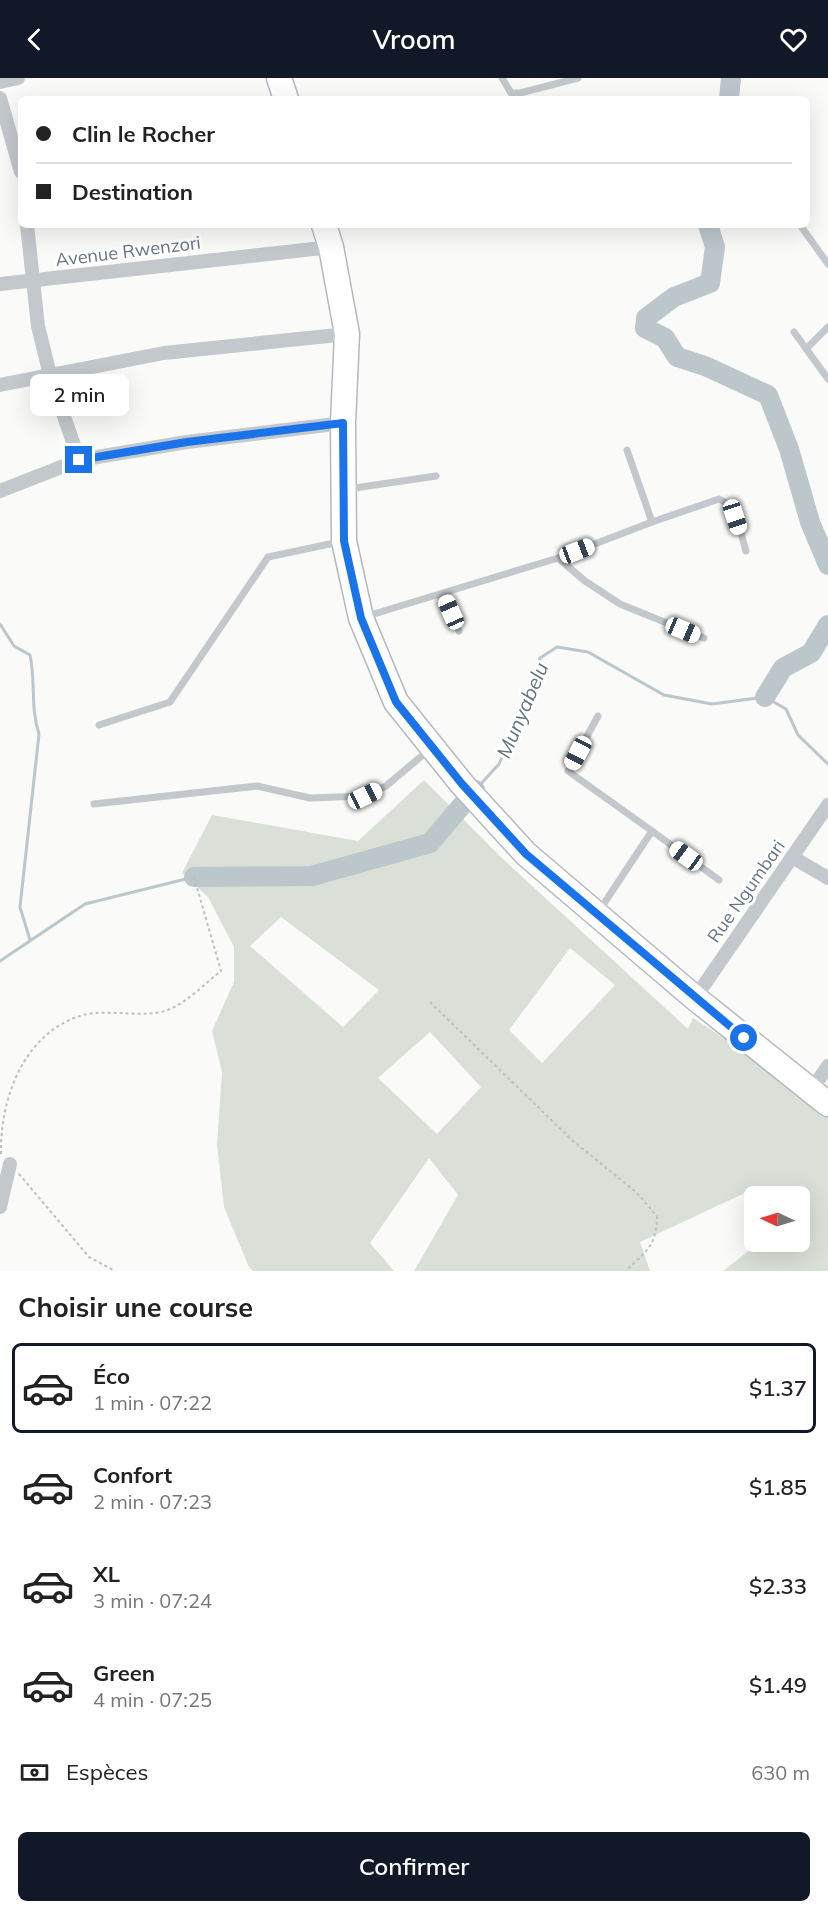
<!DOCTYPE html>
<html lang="fr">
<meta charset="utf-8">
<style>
body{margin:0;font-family:Mulish,sans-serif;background:#f6f6f6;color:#222;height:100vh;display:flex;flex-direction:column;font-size:22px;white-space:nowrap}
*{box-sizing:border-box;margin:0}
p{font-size:20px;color:#767676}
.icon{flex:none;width:33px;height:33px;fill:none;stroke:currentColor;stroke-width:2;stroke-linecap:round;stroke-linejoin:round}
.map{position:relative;height:1193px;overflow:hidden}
.details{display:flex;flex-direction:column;background:#fff;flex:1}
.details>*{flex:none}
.guide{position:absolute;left:18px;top:18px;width:792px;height:132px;border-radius:9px;box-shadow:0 6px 24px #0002;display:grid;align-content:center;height:132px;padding:0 18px;background:#fff}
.needle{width:39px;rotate:274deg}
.controls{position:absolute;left:744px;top:1108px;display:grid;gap:12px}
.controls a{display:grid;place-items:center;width:66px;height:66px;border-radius:9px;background:#fff;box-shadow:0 6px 24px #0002;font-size:30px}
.end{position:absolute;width:27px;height:27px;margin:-14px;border:8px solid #1a73e8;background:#fff;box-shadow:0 0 0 3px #fff}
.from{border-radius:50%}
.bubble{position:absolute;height:42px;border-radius:9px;background:#fff;box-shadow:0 6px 24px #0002;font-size:20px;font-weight:600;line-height:42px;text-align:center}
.car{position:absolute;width:18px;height:36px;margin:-18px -9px;border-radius:8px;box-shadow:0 0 4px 2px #0007;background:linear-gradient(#fff 24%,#345 0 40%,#fff 0 76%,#345 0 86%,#fff 0)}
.guide b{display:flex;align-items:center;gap:21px;height:57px;font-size:22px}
.guide b+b{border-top:2px solid #e0e0e0}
.guide i{width:15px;height:15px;background:#222}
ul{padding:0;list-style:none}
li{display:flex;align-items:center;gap:18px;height:90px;margin:0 12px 9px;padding:0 6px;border:3px solid transparent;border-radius:9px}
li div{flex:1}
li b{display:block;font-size:22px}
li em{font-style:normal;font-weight:600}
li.on{border-color:#111827}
li>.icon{width:54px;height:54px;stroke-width:1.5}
h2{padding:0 18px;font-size:27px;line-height:72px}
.pay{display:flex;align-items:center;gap:15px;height:66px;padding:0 18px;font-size:22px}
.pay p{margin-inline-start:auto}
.primary-button{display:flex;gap:12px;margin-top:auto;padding:12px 18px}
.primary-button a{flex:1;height:69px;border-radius:9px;background:#111827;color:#fff;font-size:24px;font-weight:600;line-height:69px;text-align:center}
header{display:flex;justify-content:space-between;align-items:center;height:78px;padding:0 18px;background:#111827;color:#fff;font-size:27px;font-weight:600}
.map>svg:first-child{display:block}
.green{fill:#dadfd7;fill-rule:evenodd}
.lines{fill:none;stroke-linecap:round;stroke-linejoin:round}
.stream{stroke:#bbc7cb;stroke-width:3}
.river{stroke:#bbc7cb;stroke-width:20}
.highway-casing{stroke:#b4b9bd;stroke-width:27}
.path{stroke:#bbbfc2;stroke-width:2;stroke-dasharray:3 3;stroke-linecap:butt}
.lane{stroke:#c3c8cc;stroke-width:7}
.street{stroke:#c3c8cc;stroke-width:14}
.highway{stroke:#fff;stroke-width:24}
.route{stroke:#1a73e8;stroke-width:8}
.labels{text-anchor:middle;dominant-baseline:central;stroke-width:6;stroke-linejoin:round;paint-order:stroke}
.street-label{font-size:18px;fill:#657683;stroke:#fff}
.water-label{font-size:20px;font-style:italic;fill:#60757c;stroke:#fff}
</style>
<header><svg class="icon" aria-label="back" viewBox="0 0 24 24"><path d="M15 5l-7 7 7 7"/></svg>Vroom<svg class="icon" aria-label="heart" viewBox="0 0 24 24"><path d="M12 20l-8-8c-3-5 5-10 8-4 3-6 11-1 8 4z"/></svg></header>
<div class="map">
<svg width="828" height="1193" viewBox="0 0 828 1193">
<rect width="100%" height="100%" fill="#fafaf8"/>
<path class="green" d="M 424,702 L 504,782 L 688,951 L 693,940 L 828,1028 L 828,1193 L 723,1193 L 750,1172 L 754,1163 L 800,1164 L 800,1119 L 754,1119 L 754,1126 L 747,1114 L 640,1164 L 650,1193 L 414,1193 L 458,1117 L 429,1080 L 370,1165 L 394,1193 L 253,1193 L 249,1189 L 224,1129 L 217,1067 L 222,994 L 212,953 L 234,904 L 234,869 L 208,819 L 182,795 L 212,737 L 358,763 ZM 281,839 L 379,912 L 343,949 L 250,868 ZM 570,870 L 615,907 L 542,985 L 509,952 ZM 430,954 L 481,1009 L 437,1056 L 378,1000 Z"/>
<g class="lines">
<g class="stream">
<path d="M 0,546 L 14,568 L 30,577 C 36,606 30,628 39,656 L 20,829 L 30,862"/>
<path d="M 478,709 L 499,686 L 532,612 L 540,580 L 557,569 L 588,574 L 664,617 L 712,626 L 765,619 L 786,631 L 798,657 L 828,686"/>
<path d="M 0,883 L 85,826 L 194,799"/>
</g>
<g class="river">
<path d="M 729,21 L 731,0"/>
<path d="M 708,147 L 715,169 L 710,205 L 674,219 L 646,240 L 645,250 L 665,260 L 677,279 L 705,288 L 768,317 L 789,371 L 810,444 L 828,487"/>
<path d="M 765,619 L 783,590 L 811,575 L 828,547"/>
<path d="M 194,799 L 312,798 L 430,765 L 475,712"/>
</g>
<defs>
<g id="highway">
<path d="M 279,0 L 286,21"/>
<path d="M 324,147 L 331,169 L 347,256 L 343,345 L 344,463 L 361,540 L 396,624 L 462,706 L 526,776 L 695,920 L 828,1026"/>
</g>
</defs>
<use href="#highway" class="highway-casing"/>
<g class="path">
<path d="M 430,924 L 573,1063 L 636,1114 L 657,1138 C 657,1168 646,1173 626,1193"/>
<path d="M 1,1076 C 0,1020 24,954 83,937 C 108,931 136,939 161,934 C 183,929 203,907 221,893 L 194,799"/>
<path d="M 19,1096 L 89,1179 L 115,1193"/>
</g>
<g class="lane">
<path d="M 502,0 L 511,15 L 520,15 L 578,0"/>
<path d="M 800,147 L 828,186"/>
<path d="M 794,254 L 828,301"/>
<path d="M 806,271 L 828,249"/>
<path d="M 627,372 L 652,444"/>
<path d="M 348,411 L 436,398"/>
<path d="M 558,480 L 585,503 L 620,526 L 704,560"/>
<path d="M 443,516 L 459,553"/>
<path d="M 364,539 L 558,480 L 652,444 L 719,421 C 737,428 741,457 746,473"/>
<path d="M 598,638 L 568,693 L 652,753 L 599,833"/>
<path d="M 99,647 L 170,624 L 268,479 L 339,464"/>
<path d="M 94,726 L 257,708 L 310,720 L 365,718 L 386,708 L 430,671"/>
<path d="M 652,753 L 719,802"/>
</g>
<g class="street">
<path d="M 0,4 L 18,0"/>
<path d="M 0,20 L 21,94"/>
<path d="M 27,147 L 38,248 L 50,297 L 79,382"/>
<path d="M 0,206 L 331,169"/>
<path d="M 0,307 L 164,275 L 347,256"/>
<path d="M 0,413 L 79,382 L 187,364 L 343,345"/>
<path d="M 792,779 L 828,800"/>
<path d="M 695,920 L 828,727"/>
<path d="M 810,1014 L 828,988"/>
<path d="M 0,1129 L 10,1086"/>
</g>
<use href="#highway" class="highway"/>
</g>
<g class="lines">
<path class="route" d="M 79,382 L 187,364 L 343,345 L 344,463 L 361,540 L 396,624 L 462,706 L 526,776 L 744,960"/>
</g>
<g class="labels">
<g class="street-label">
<text transform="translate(128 173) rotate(-7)">Avenue Rwenzori</text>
<text transform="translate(746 813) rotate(-55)">Rue Ngumbari</text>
</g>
<g class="water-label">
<text transform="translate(522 632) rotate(-67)">Munyabelu</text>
</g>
</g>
</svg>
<div class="controls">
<a><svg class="needle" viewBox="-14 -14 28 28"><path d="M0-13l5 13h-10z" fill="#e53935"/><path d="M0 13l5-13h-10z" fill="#767676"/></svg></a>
</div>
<i class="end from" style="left:744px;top:960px"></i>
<i class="end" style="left:79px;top:382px"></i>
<div class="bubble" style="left:30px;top:296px;width:99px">2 min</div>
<i class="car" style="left:735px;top:439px;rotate:162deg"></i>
<i class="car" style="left:577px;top:473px;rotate:69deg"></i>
<i class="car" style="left:451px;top:534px;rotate:336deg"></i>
<i class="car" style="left:683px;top:552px;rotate:113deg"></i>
<i class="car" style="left:578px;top:675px;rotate:208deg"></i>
<i class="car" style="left:365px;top:718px;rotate:64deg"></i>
<i class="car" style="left:686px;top:778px;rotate:306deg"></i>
<div class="guide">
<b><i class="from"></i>Clin le Rocher</b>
<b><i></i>Destination</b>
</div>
</div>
<section class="details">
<h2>Choisir une course</h2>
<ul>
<li class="on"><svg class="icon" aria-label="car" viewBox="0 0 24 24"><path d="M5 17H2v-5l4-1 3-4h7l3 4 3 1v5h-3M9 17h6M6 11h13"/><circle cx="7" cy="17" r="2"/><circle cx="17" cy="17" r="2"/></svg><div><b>Éco</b><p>1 min · 07:22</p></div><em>$1.37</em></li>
<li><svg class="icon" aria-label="car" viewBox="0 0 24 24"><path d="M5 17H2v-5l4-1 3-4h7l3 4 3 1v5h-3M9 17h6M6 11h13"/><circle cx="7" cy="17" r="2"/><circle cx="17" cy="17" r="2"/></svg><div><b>Confort</b><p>2 min · 07:23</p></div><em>$1.85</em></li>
<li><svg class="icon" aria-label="car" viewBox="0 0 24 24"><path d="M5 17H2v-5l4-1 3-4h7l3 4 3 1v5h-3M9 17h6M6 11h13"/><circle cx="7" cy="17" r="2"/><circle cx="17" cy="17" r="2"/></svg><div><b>XL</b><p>3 min · 07:24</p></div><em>$2.33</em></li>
<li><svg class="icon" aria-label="car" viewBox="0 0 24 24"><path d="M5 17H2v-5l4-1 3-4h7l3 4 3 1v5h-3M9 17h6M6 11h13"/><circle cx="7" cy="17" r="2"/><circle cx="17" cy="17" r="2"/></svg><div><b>Green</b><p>4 min · 07:25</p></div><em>$1.49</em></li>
</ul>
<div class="pay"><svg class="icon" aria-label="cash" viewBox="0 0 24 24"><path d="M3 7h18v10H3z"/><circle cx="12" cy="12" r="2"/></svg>Espèces<p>630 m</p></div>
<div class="primary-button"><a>Confirmer</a></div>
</section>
